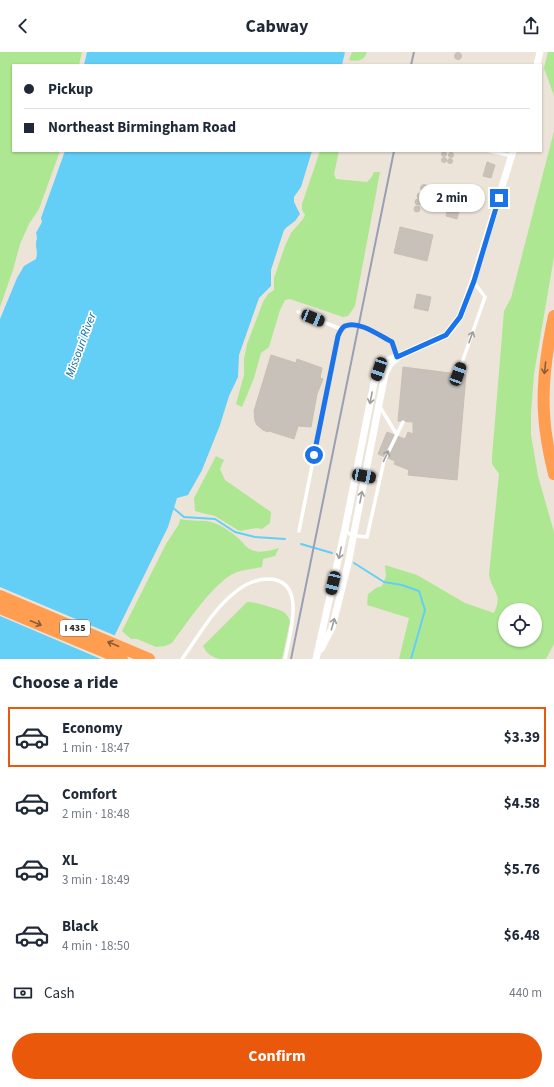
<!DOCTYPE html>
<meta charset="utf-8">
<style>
body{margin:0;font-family:"Source Sans 3",sans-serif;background:#f2f2f3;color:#1f2937;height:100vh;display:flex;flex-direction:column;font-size:15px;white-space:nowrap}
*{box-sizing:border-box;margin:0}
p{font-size:13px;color:#747a83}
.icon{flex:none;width:22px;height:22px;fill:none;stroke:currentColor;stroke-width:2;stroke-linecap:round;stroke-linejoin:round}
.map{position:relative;height:607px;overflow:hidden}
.sheet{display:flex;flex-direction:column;background:#fff;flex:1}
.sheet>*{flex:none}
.banner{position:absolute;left:12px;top:12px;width:530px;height:88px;border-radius:0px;box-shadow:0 1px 3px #0004;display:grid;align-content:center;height:88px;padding:0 12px;background:#fff}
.tools{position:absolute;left:498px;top:551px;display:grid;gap:8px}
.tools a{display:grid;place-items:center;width:44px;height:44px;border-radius:50%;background:#fff;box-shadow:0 1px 3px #0004;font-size:20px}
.end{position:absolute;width:18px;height:18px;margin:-9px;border:5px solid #1a73e8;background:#fff;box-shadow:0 0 0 2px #fff}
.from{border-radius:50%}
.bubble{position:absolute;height:28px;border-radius:14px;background:#fff;box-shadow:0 1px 3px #0004;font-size:13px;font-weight:700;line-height:28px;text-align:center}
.car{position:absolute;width:12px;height:24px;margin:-12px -6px;border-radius:5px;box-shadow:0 0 3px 1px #0007;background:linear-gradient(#222 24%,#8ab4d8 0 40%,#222 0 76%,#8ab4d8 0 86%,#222 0)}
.banner b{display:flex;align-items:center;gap:14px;height:38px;font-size:15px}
.banner b+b{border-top:1px solid #e0e1e3}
.banner i{width:10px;height:10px;background:#1f2937}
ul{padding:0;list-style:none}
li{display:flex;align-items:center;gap:12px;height:60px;margin:0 8px 6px;padding:0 4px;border:2px solid transparent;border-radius:0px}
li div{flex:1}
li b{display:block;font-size:15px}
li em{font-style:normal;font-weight:700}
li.on{border-color:#ea580c}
li>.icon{width:36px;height:36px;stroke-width:1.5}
h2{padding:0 12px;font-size:18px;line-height:48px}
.pay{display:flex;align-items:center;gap:10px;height:44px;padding:0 12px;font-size:15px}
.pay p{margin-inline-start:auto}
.primary-button{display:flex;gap:8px;margin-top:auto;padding:8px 12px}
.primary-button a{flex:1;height:46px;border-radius:24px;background:#ea580c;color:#fff;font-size:16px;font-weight:700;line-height:46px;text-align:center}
header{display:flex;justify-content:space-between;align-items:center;height:52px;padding:0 12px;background:#fff;font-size:18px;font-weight:700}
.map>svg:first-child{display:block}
.green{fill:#ade791;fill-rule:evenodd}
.water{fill:#63cef6}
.pier{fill:#ece4d9}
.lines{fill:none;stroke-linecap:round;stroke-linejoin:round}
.stream{stroke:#63cef6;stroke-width:2}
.building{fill:#c7c1b9;stroke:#c7c0b2}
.lane{stroke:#fff;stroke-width:3.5}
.street{stroke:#fff;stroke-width:7}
.highway{stroke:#ff9e51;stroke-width:12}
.rail{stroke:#9b9fb4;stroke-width:2}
.oneway{stroke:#9e9e9e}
.oneway2{stroke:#895d3a}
.route{stroke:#1a73e8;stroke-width:5}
.labels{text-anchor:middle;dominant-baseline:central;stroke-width:3.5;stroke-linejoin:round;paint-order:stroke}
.shield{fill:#fff;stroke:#686868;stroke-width:1}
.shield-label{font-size:10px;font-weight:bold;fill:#282828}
.water-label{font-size:12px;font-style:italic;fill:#0469a1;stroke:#fff}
</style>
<header><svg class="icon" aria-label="back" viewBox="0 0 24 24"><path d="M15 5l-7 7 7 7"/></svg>Cabway<svg class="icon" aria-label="share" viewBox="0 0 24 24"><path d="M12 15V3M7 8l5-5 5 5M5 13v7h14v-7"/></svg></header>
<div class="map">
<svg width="554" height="607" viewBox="0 0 554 607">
<rect width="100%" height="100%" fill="#ece4d9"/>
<g class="green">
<path d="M 0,0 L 82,0 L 79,13 L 13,13 L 13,99 L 60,99 L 39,157 L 29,172 L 20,192 L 13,218 L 0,255 Z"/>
<path d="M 352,0 L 367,0 C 364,9 357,10 349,8 Z"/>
<path d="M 548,0 L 554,0 L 554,44 L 544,16 Z"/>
<path d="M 554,79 L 554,205 L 534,322 L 531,361 L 531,383 L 538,424 L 554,480 L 554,592 L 546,607 L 399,607 L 409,566 L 367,553 L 368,542 L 376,536 L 382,534 L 386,524 L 385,513 L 417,523 L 465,551 L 494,561 C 503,541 493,542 489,523 L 499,422 L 492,412 L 492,405 L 504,259 L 511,246 ZM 505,558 L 535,558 L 535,588 L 505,588 Z"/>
<path d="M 320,99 L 339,99 L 334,122 L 336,127 L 367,130 L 371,126 L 374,120 L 380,120 L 355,254 L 348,264 L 343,265 L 290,247 L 285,248 L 280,258 L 269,295 L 261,301 L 254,326 L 242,355 L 236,352 L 244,323 L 244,307 L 247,292 L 263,250 L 268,242 L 274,238 L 274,226 L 285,194 L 291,181 L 303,167 L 305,163 L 302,158 L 302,152 Z"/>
<path d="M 216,404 L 224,408 L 220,417 L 225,428 L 271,460 L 270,471 L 262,477 L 256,476 L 240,479 L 236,477 L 215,464 L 206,462 L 195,459 L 194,446 Z"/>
<path d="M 180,467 C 191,470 204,467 214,471 C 223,474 231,480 238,486 C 243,490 247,498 255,499 C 262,501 272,498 279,496 L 275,504 L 263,507 L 262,515 C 254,517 245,517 237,520 C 215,528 187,571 172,591 L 165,594 L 156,595 L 137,587 L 131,587 L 122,579 L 166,492 L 179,472 Z"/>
<path d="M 247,550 C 255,550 259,552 267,554 C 277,558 286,557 290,569 L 282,607 L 220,607 C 211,605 207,602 203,594 Z"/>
</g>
<g class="water">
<path d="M 87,0 L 345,0 L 342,13 L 84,13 Z"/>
<path d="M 65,99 L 312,99 L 301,135 L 294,145 L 294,150 L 300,162 L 295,169 L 287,175 L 284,178 L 271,218 L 271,234 L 259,246 L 239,303 L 238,325 L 229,344 L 220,373 L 202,418 L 188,443 L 177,446 L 168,475 L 103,607 L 0,607 L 0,267 L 17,226 L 24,214 L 36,207 C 38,198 36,199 36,192 C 36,188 38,186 36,181 L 42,170 L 41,166 Z"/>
</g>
<path class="pier" d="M 0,535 L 116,584 L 105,607 L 101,607 L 0,564 Z"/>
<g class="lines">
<g class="stream">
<path d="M 172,455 L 184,465 L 215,467 L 235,480 L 255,485 L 285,487"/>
<path d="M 301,492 L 332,501"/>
<path d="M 354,511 L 384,530 L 402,533 L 419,539 L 425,558 L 411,607"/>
</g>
</g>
<g class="building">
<circle cx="458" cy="4" r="3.5"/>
<circle cx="444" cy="102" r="2.5"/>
<circle cx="451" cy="103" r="2.5"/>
<circle cx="444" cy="108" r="2.5"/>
<circle cx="450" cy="109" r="2.5"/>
<path d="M 487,110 L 495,113 L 491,126 L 483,124 Z"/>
<circle cx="424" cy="136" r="3.5"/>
<circle cx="432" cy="139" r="2.5"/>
<circle cx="440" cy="141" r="3"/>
<circle cx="420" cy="144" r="3"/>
<circle cx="430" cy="148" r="2.5"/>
<circle cx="418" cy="150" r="3"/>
<circle cx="438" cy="150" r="3"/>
<path d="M 450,148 L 461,151 L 457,167 L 446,164 Z"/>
<circle cx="417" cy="157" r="3"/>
<path d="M 400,175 L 433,183 L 427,209 L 394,201 Z"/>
<path d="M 417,242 L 431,245 L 428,259 L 414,256 Z"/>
<path d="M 271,303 L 296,311 L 297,307 L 322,316 L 320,326 L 323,327 L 317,342 L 311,375 L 298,374 L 294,387 L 269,379 L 268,380 L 263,378 L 257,373 L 255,369 L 254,359 Z"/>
<path d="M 403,315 L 466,323 L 457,428 L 408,423 L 409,418 L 394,412 L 395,409 L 378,402 L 387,380 L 405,387 L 408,380 L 413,382 L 413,370 L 398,369 Z"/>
</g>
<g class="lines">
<g class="lane">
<path d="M 490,99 L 512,104"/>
<path d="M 298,260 L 341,277"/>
<path d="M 458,322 L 485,245 L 473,229"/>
<path d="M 380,355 L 397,383"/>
<path d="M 358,415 L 365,424 L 380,427"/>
<path d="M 345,478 C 351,485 359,484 367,485 L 384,409 L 403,370"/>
<path d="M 299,479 L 338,284 C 340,280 341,276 345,274 C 359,268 380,284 392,290 L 397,305"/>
<path d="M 182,607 C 198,585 212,559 233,542 C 243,533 255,527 269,527 C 308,528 289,585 285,607"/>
</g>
<g class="street">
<path d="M 537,13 L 540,0"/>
<path d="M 321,597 L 332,576 L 348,512 L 365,424 L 385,322 L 390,312 L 396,307"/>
<path d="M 316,607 L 345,477 L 374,331 C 379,316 381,309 397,305 L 446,283 L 460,265 L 473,229 L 513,99"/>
</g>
<g class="highway">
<path d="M 554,264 C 547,296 542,329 544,361 C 545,382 549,402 554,422"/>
<path d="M 0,544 L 149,607"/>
<path d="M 0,556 L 122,607"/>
</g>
<g class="rail">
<path d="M 411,13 L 414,0"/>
<path d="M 291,607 L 394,99"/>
</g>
</g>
<defs><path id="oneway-shaft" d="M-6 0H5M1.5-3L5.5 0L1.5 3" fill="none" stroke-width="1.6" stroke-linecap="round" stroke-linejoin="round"/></defs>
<g class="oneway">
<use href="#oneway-shaft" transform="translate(471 285) rotate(-70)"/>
<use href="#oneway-shaft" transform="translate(371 346) rotate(101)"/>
<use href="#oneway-shaft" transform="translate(386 404) rotate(-65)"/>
<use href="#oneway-shaft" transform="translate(361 445) rotate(-79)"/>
<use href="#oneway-shaft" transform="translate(340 501) rotate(102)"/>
<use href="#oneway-shaft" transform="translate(333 572) rotate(-74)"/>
</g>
<g class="oneway2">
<use href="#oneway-shaft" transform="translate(545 316) rotate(96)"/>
<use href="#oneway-shaft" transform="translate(36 571) rotate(23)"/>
<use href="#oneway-shaft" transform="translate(113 592) rotate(-157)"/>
</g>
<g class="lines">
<path class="route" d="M 314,403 L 338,284 C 340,280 341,276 345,274 C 359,268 380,284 392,290 L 397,305 L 446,283 L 460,265 L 474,229 L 499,146"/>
</g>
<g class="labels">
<rect class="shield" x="60" y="568" width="30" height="16" rx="3"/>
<g class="shield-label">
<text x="75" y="576">I 435</text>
</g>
<g class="water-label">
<text transform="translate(81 293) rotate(-70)">Missouri River</text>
</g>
</g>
</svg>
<div class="tools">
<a><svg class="icon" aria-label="locate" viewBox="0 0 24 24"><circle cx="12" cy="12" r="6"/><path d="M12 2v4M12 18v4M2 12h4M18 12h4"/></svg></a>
</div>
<i class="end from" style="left:314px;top:403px"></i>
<i class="end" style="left:499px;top:146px"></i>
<div class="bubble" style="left:419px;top:132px;width:66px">2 min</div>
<i class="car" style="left:313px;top:266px;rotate:112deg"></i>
<i class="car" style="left:379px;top:317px;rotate:199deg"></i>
<i class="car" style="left:458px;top:322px;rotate:20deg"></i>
<i class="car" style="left:364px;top:424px;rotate:101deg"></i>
<i class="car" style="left:333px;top:531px;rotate:193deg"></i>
<div class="banner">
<b><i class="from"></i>Pickup</b>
<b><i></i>Northeast Birmingham Road</b>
</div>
</div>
<section class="sheet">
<h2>Choose a ride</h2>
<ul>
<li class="on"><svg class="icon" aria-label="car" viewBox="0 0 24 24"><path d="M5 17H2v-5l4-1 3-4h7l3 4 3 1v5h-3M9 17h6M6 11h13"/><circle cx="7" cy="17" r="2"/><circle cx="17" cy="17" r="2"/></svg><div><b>Economy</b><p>1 min · 18:47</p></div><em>$3.39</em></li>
<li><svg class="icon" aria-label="car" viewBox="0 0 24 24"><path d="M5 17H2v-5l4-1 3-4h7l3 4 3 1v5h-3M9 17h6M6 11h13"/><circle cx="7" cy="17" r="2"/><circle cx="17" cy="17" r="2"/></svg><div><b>Comfort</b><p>2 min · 18:48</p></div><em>$4.58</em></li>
<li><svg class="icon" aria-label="car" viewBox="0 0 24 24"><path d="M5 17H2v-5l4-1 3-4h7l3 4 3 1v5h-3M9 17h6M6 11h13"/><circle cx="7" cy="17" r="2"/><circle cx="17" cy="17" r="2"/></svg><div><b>XL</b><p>3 min · 18:49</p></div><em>$5.76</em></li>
<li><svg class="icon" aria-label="car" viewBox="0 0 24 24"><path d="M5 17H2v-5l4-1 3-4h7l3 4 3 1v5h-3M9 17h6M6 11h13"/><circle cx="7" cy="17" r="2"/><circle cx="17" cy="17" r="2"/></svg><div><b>Black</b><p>4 min · 18:50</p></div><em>$6.48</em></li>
</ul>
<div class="pay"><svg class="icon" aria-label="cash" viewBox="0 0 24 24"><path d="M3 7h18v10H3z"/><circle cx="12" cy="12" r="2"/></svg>Cash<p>440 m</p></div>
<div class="primary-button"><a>Confirm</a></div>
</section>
